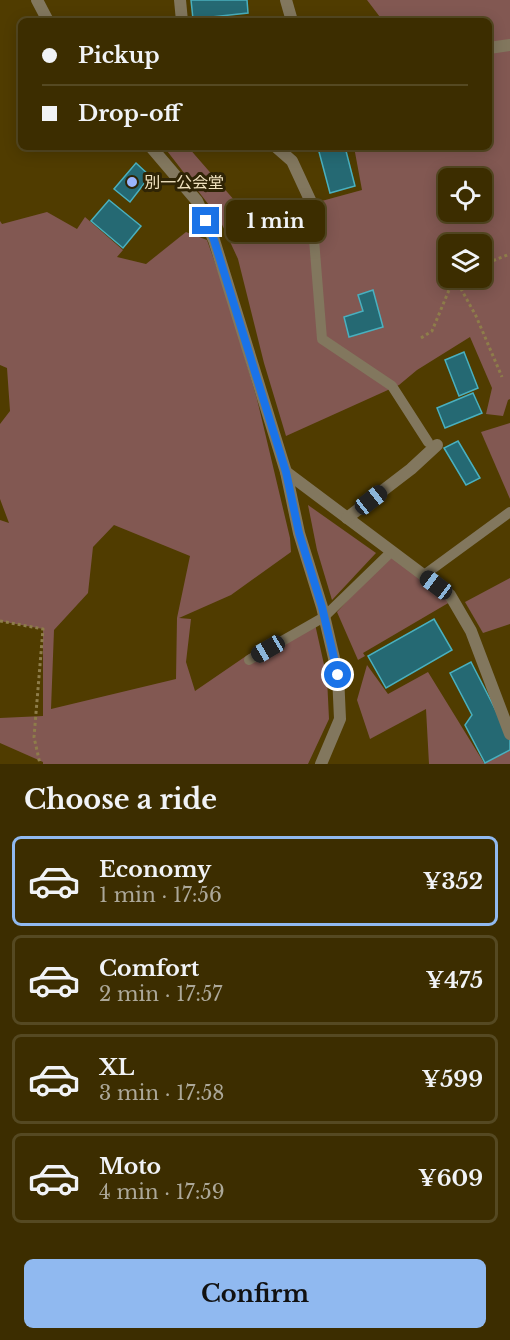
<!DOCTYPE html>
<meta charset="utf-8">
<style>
body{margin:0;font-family:"Libre Baskerville","Noto Sans JP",serif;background:#43350a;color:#f1f3f6;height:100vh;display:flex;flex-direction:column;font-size:22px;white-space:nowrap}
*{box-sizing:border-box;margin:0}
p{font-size:20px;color:#aca899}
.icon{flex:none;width:33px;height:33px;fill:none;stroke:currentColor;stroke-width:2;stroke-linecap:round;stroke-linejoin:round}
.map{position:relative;height:764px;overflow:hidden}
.details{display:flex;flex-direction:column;background:#3c2d00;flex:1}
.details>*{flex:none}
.hud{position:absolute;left:18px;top:18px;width:474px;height:132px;border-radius:9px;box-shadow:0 3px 15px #0003,0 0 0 2px #554922;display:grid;align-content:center;height:132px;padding:0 24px;background:#3c2d00}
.controls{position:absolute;left:438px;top:168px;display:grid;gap:12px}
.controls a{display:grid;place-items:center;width:54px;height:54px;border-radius:9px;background:#3c2d00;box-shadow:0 3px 15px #0003,0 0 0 2px #554922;font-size:30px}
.end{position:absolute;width:27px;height:27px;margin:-14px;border:8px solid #1a73e8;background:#fff;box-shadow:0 0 0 3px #fff}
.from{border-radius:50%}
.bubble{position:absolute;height:42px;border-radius:9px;background:#3c2d00;box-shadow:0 3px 15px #0003,0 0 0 2px #554922;font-size:20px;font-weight:700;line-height:42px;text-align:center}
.car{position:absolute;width:18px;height:36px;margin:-18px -9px;border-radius:8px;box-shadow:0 0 4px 2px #0007;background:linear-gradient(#222 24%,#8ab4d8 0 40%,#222 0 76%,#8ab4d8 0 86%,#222 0)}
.hud b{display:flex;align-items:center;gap:21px;height:57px;font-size:22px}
.hud b+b{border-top:2px solid #554922}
.hud i{width:15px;height:15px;background:#f1f3f6}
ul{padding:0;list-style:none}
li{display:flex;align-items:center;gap:18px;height:90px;margin:0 12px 9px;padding:0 12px;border:3px solid #554922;border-radius:9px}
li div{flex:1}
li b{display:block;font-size:22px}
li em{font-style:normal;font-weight:700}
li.current{border-color:#90b9f0}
li>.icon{width:54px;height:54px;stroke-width:1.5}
h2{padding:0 24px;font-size:27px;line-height:72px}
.primary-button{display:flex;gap:12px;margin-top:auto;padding:12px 24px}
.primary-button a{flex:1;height:69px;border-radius:9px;background:#90b9f0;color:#111;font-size:24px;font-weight:700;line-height:69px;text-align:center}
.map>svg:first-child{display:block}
.green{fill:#825852;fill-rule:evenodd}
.building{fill:#256973;stroke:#49b0bf;stroke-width:1.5}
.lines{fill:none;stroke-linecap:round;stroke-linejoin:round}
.path{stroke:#8e7d4a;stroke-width:3;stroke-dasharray:3 3;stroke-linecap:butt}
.service{stroke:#82775e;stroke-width:10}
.minor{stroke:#82775e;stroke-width:12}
.tertiary{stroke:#82775e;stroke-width:12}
.route{stroke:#1a73e8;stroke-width:8}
.poi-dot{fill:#9ab5fd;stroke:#2f2405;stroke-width:2}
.labels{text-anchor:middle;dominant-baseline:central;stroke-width:6;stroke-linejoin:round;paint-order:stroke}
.poi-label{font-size:16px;fill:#f1e3c0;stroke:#2f2405;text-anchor:start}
</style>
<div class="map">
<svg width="510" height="764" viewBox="0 0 510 764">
<rect width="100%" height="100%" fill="#503c00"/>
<g class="green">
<path d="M 367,0 L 510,0 L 510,42 L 489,46 L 489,21 L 383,21 Z"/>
<path d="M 510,46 L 510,399 L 508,400 L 503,416 L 486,414 L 492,388 L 470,337 L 417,370 L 399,385 L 286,436 L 264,363 L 238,259 L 219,218 L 164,147 L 188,147 L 235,201 L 225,212 L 238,201 L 261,202 L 318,202 L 362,190 L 354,147 L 489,147 L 489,49 ZM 448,178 L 482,178 L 482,212 L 448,212 ZM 448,244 L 482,244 L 482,278 L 448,278 Z"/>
<path d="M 47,212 L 77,229 L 85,217 L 123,250 L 117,257 L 146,264 L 186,232 L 207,240 L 226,294 L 257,399 L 290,538 L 291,552 L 231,595 L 179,618 L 191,619 L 186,662 L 195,691 L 249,654 L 315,624 L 327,678 L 329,719 L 308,764 L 43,764 L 43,762 L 0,743 L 0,718 L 43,716 L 43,629 L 0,621 L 0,520 L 9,523 L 0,499 L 0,424 L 10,411 L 7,368 L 0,365 L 0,221 L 2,224 ZM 114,525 L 190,556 L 177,618 L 176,679 L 51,709 L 54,630 L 88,593 L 93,547 Z"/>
<path d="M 510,423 L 510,499 L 481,432 Z"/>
<path d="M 308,505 L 376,553 L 332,600 L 317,550 Z"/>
<path d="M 392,551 L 450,602 L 363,653 L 365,656 L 358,660 L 337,612 Z"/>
<path d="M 510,578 L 510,624 L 483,633 L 465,602 Z"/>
<path d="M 367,665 L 388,694 L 428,672 L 484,763 L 510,749 L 510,764 L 429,764 L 426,709 L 370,739 L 357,700 Z"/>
</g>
<g class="building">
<path d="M 191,0 L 247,0 L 248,13 L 193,19 Z"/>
<path d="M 323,147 L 345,147 L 355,186 L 330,193 L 318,148 Z"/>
<path d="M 136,163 L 150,176 L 130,202 L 114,189 Z"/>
<path d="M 109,200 L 141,226 L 123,248 L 91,221 Z"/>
<path d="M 373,290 L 383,327 L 349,337 L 344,317 L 363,311 L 358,295 Z"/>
<path d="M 464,352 L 478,388 L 459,396 L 445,360 Z"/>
<path d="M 473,393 L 482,413 L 445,428 L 437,408 Z"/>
<path d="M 458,441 L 480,478 L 466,485 L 444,448 Z"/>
<path d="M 434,619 L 452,650 L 386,688 L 368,656 Z"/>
<path d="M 471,662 L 510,738 L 510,750 L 485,763 L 465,725 L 472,715 L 450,673 Z"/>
</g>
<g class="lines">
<g class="path">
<path d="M 482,265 L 510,254"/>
<path d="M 455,278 L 476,316 L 502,377"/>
<path d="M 421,338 L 432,331 L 454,278"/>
<path d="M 0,621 L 43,629 L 34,737 L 40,764"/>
</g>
<g class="service">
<path d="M 311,202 L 322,339 L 392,386 L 428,442"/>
<path d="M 424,575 L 510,512"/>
<path d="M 249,660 L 324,617 L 392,551"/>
</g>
<g class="minor">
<path d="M 180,0 L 182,21"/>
<path d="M 286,0 L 292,21"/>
<path d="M 489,48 L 510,45"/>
<path d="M 276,147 L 292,161 L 311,202"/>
<path d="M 286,472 L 450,595 L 471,631 L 510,734"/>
<path d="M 347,518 L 411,469 L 437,445"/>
</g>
<g class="tertiary">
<path d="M 37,0 L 48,21"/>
<path d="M 151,147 L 197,201 L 214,240 L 286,472 L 299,533 L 322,607 L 338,675 L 340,719 L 321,764"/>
</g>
</g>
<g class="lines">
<path class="route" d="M 206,221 L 214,240 L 286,472 L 299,533 L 322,607 L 338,675"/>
</g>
<circle class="poi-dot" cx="132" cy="182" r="6"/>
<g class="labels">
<g class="poi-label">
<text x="144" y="182">別一公会堂</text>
</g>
</g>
</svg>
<div class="controls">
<a><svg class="icon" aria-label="locate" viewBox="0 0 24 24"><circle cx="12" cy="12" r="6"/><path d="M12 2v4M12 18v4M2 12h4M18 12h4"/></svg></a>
<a><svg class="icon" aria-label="layers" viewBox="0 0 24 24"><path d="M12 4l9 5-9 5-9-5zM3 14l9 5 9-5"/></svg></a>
</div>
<i class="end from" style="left:338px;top:675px"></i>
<i class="end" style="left:206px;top:221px"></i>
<div class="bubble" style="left:226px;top:200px;width:99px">1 min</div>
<i class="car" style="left:371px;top:500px;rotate:52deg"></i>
<i class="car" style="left:436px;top:585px;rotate:307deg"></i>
<i class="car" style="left:268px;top:649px;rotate:240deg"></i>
<div class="hud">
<b><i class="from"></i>Pickup</b>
<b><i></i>Drop-off</b>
</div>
</div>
<section class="details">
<h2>Choose a ride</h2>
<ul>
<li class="current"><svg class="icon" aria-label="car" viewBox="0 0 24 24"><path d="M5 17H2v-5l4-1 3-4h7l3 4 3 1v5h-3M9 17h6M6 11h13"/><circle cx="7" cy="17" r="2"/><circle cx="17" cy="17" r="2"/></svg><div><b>Economy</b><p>1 min · 17:56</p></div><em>¥352</em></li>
<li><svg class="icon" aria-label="car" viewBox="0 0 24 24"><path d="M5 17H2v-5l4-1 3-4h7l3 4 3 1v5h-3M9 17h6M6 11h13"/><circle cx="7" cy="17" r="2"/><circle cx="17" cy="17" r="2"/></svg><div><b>Comfort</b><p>2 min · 17:57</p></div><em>¥475</em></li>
<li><svg class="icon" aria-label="car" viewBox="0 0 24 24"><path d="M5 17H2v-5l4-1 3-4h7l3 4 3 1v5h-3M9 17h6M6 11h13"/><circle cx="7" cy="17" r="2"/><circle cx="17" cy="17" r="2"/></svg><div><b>XL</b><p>3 min · 17:58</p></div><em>¥599</em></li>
<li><svg class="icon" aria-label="car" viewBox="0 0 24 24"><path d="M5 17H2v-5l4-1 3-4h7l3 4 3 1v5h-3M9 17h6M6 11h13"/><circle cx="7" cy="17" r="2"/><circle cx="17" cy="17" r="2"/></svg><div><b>Moto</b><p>4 min · 17:59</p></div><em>¥609</em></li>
</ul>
<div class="primary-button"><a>Confirm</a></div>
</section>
